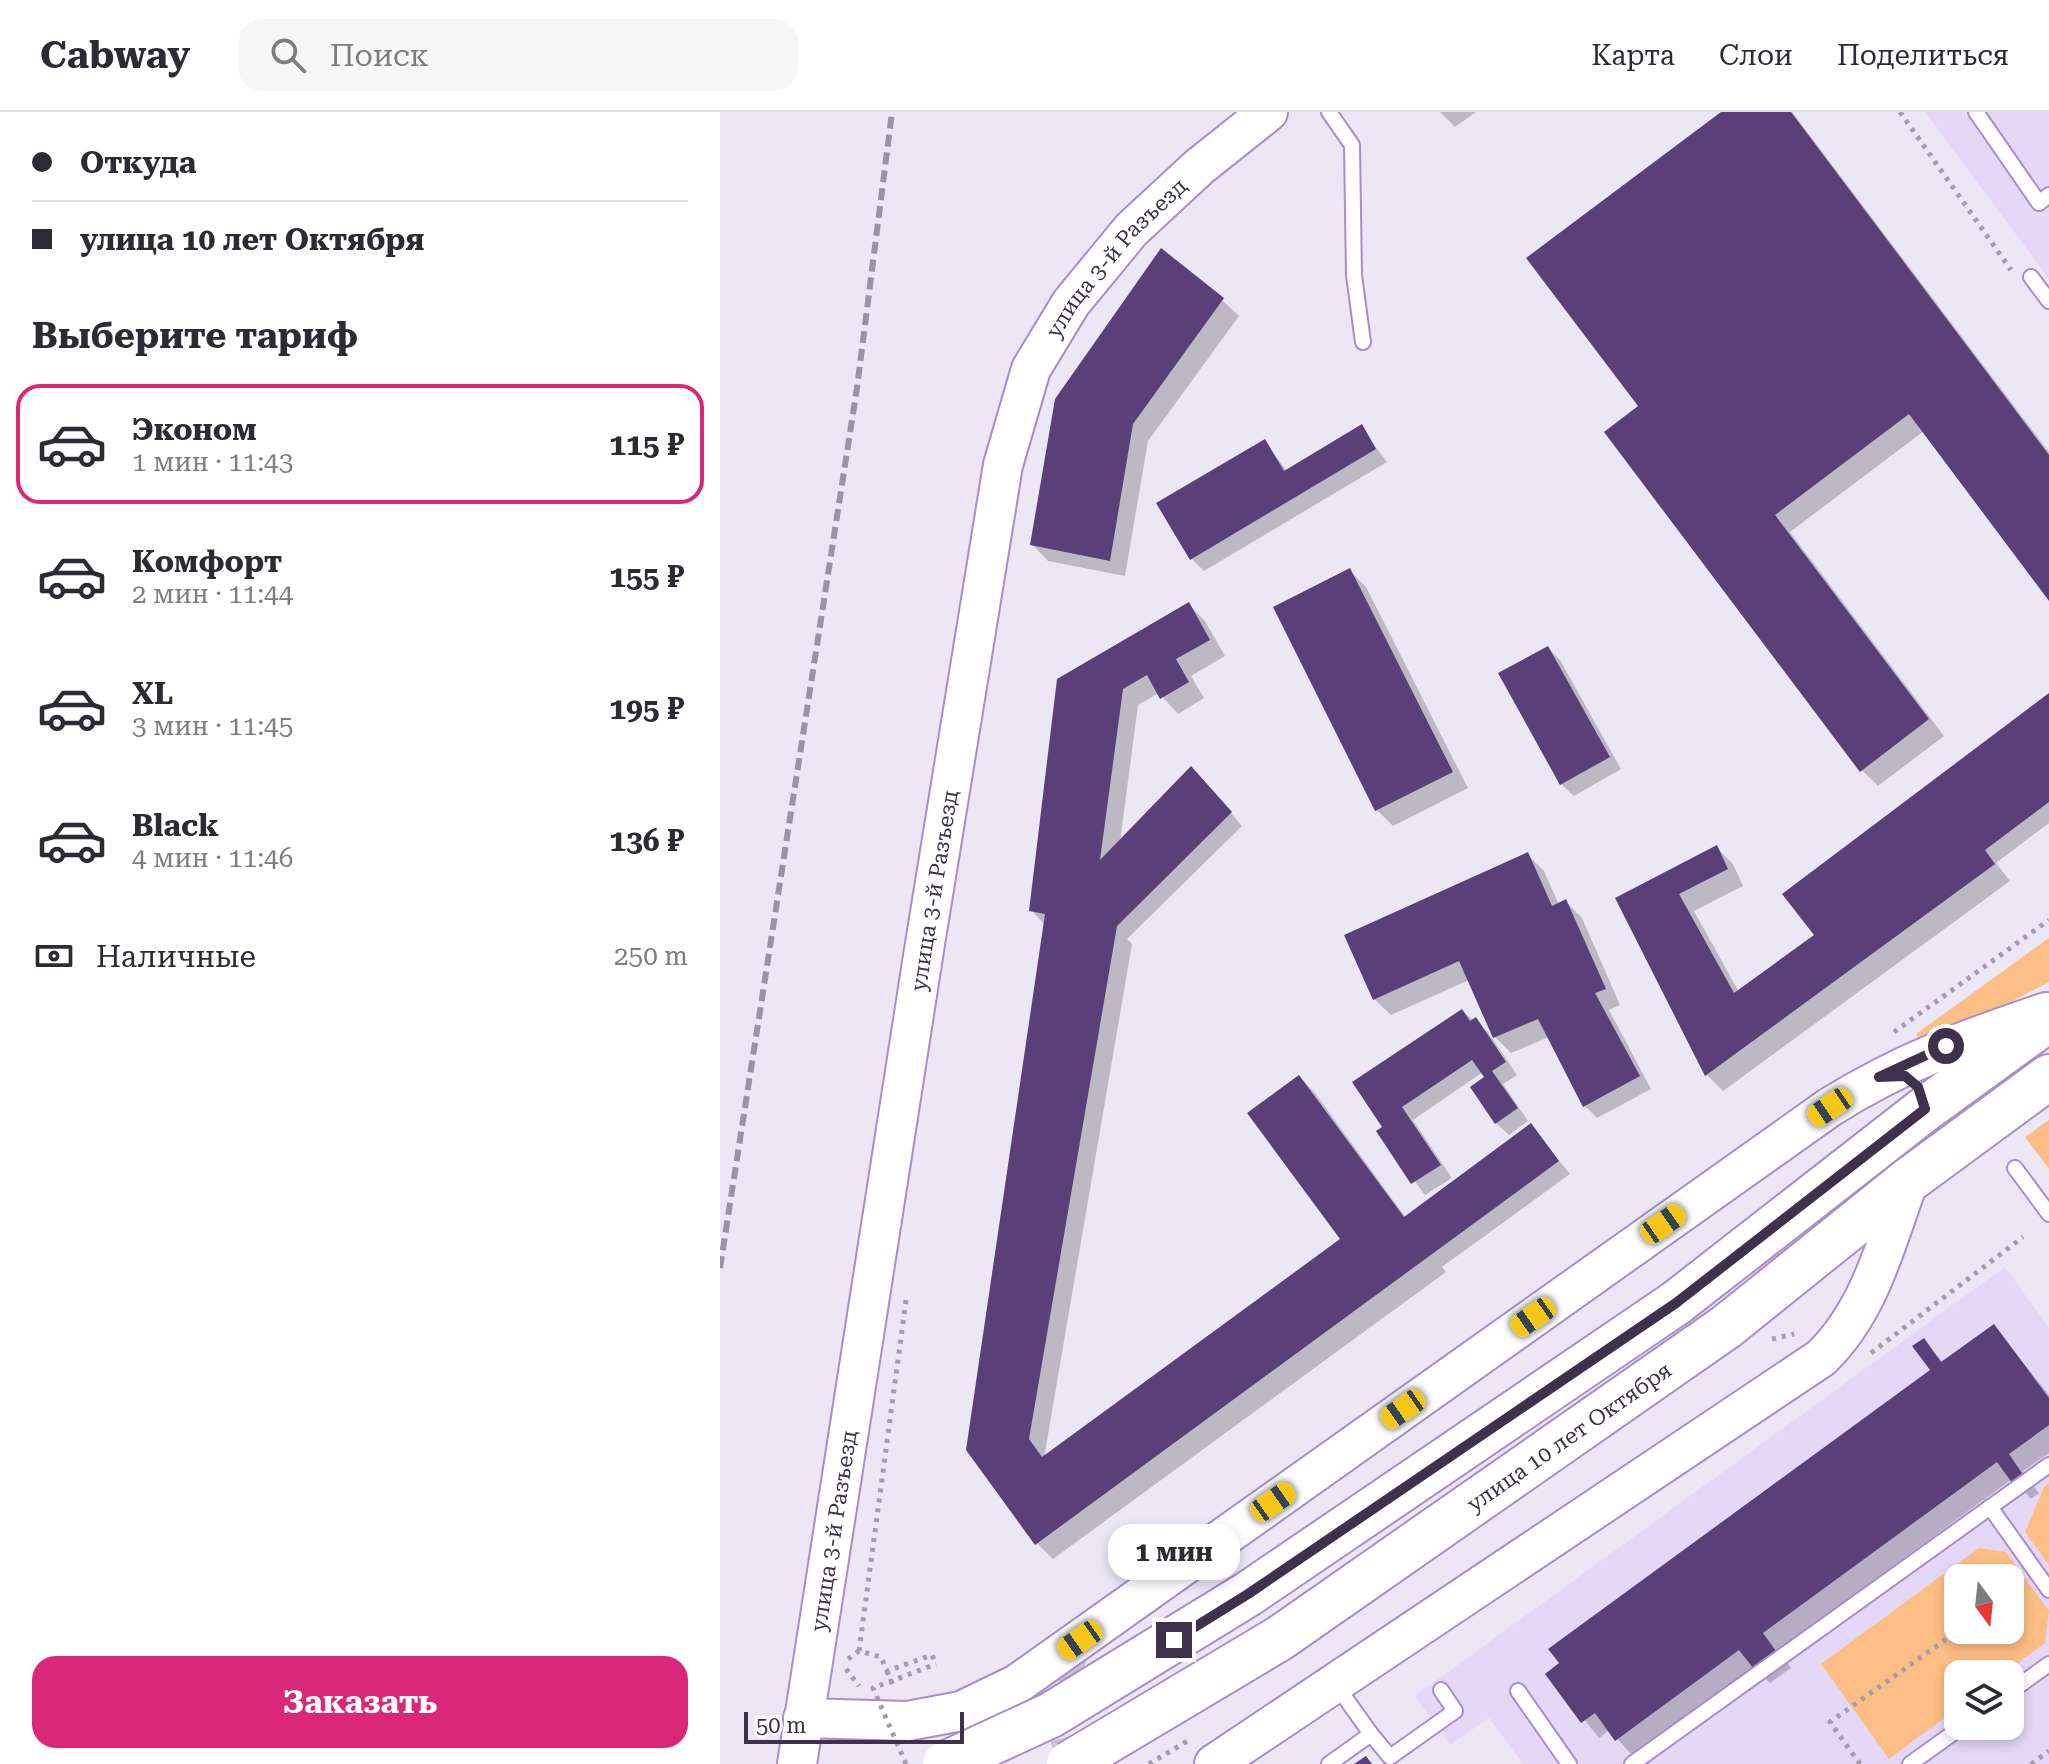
<!DOCTYPE html>
<html lang="ru">
<meta charset="utf-8">
<style>
body{margin:0;font-family:"Roboto Serif",serif;background:#f7f7f7;color:#2b2b33;height:100vh;display:flex;flex-direction:column;font-size:30px;white-space:nowrap}
*{box-sizing:border-box;margin:0}
p{font-size:26px;color:#7c7c81}
.icon{flex:none;width:44px;height:44px;fill:none;stroke:currentColor;stroke-width:2;stroke-linecap:round;stroke-linejoin:round}
.map{position:relative;flex:1;overflow:hidden}
.panel{display:flex;flex-direction:column;background:#fff;width:720px}
.panel>*{flex:none}
.banner{display:grid;align-content:center;height:176px;padding:0 32px;background:#fff}
.needle{width:52px;rotate:165deg}
.fabs{position:absolute;left:1224px;top:1452px;display:grid;gap:16px}
.fabs a{display:grid;place-items:center;width:80px;height:80px;border-radius:16px;background:#fff;box-shadow:0 4px 12px #0003;font-size:40px}
.scale{position:absolute;left:24px;bottom:20px;width:220px;box-sizing:border-box;padding-left:8px;border:4px solid #3d314c;border-top:0;font-size:22px;line-height:28px;white-space:nowrap;color:#3d314c;-webkit-text-stroke:6px #fff;paint-order:stroke}
.end{position:absolute;width:36px;height:36px;margin:-18px;border:10px solid #3d314c;background:#fff;box-shadow:0 0 0 4px #fff}
.from{border-radius:50%}
.bubble{position:absolute;height:56px;border-radius:24px;background:#fff;box-shadow:0 4px 12px #0003;font-size:26px;font-weight:700;line-height:56px;text-align:center}
.car{position:absolute;width:24px;height:48px;margin:-24px -12px;border-radius:10px;box-shadow:0 0 6px 2px #0007;background:linear-gradient(#f5c518 24%,#345 0 40%,#f5c518 0 76%,#345 0 86%,#f5c518 0)}
.banner b{display:flex;align-items:center;gap:28px;height:76px;font-size:30px}
.banner b+b{border-top:2px solid #e1e1e2}
.banner i{width:20px;height:20px;background:#2b2b33}
ul{padding:0;list-style:none}
li{display:flex;align-items:center;gap:24px;height:120px;margin:0 16px 12px;padding:0 16px;border:4px solid transparent;border-radius:24px}
li div{flex:1}
li b{display:block;font-size:30px}
li em{font-style:normal;font-weight:700}
li.selected{border-color:#db2777}
li>.icon{width:72px;height:72px;stroke-width:1.5}
h2{padding:0 32px;font-size:36px;line-height:96px}
.pay{display:flex;align-items:center;gap:20px;height:88px;padding:0 32px;font-size:30px}
.pay p{margin-inline-start:auto}
.primary-button{display:flex;gap:16px;margin-top:auto;padding:16px 32px}
.primary-button a{flex:1;height:92px;border-radius:24px;background:#db2777;color:#fff;font-size:32px;font-weight:700;line-height:92px;text-align:center}
header{display:flex;align-items:center;gap:48px;box-sizing:border-box;height:112px;padding:0 40px;background:#fff;border-bottom:2px solid #e1e1e2}
header strong{font-size:38px}
nav{display:flex;gap:44px;margin-inline-start:auto;font-size:28px}
.search{width:560px;height:72px;background:#f7f7f7;display:flex;align-items:center;gap:20px;box-sizing:border-box;padding:0 28px;border-radius:24px;color:#7c7c81;font-size:30px}
main{display:flex;flex:1;min-height:0}
.map>svg:first-child{display:block}
.built{fill:#e4d8f6;fill-rule:evenodd}
.green{fill:#fcbe84;fill-rule:evenodd}
.shadow{fill:#0003}
.building{fill:#594078}
.lines{fill:none;stroke-linecap:round;stroke-linejoin:round}
.minor-tunnel{stroke:#c9c3d3;stroke-width:28;stroke-dasharray:28 14;stroke-linecap:butt}
.service-casing{stroke:#a88dcc;stroke-width:18}
.secondary-casing{stroke:#a88dcc;stroke-width:42}
.primary-casing{stroke:#a88dcc;stroke-width:48}
.path{stroke:#a49caf;stroke-width:5;stroke-dasharray:4 6;stroke-linecap:butt}
.service{stroke:#fff;stroke-width:14}
.secondary{stroke:#fff;stroke-width:38}
.primary{stroke:#fff;stroke-width:44}
.rail{stroke:#9b92a6;stroke-width:6;stroke-dasharray:12 6;stroke-linecap:butt}
.primary-bridge-casing{stroke:#a88dcc;stroke-width:48;stroke-linecap:butt}
.path-bridge{stroke:#a49caf;stroke-width:5;stroke-dasharray:4 6;stroke-linecap:butt}
.primary-bridge{stroke:#fff;stroke-width:44}
.route{stroke:#3d314c;stroke-width:10}
.labels{text-anchor:middle;dominant-baseline:central;stroke-width:8;stroke-linejoin:round;paint-order:stroke}
.street-label{font-size:22px;fill:#3d314c;stroke:#fff}
</style>
<header>
<strong>Cabway</strong>
<div class="search"><svg class="icon" aria-label="search" viewBox="0 0 24 24"><circle cx="10" cy="10" r="6"/><path d="M15 15l6 6"/></svg>Поиск</div>
<nav><a>Карта</a><a>Слои</a><a>Поделиться</a></nav>
</header>
<main>
<section class="panel">
<div class="banner">
<b><i class="from"></i>Откуда</b>
<b><i></i>улица 10 лет Октября</b>
</div>
<h2>Выберите тариф</h2>
<ul>
<li class="selected"><svg class="icon" aria-label="car" viewBox="0 0 24 24"><path d="M5 17H2v-5l4-1 3-4h7l3 4 3 1v5h-3M9 17h6M6 11h13"/><circle cx="7" cy="17" r="2"/><circle cx="17" cy="17" r="2"/></svg><div><b>Эконом</b><p>1 мин · 11:43</p></div><em>115 ₽</em></li>
<li><svg class="icon" aria-label="car" viewBox="0 0 24 24"><path d="M5 17H2v-5l4-1 3-4h7l3 4 3 1v5h-3M9 17h6M6 11h13"/><circle cx="7" cy="17" r="2"/><circle cx="17" cy="17" r="2"/></svg><div><b>Комфорт</b><p>2 мин · 11:44</p></div><em>155 ₽</em></li>
<li><svg class="icon" aria-label="car" viewBox="0 0 24 24"><path d="M5 17H2v-5l4-1 3-4h7l3 4 3 1v5h-3M9 17h6M6 11h13"/><circle cx="7" cy="17" r="2"/><circle cx="17" cy="17" r="2"/></svg><div><b>XL</b><p>3 мин · 11:45</p></div><em>195 ₽</em></li>
<li><svg class="icon" aria-label="car" viewBox="0 0 24 24"><path d="M5 17H2v-5l4-1 3-4h7l3 4 3 1v5h-3M9 17h6M6 11h13"/><circle cx="7" cy="17" r="2"/><circle cx="17" cy="17" r="2"/></svg><div><b>Black</b><p>4 мин · 11:46</p></div><em>136 ₽</em></li>
</ul>
<div class="pay"><svg class="icon" aria-label="cash" viewBox="0 0 24 24"><path d="M3 7h18v10H3z"/><circle cx="12" cy="12" r="2"/></svg>Наличные<p>250 m</p></div>
<div class="primary-button"><a>Заказать</a></div>
</section>
<div class="map">
<svg width="1329" height="1652" viewBox="0 0 1329 1652">
<rect width="100%" height="100%" fill="#ece7f5"/>
<g class="built">
<path d="M 1205,0 L 1329,0 L 1329,167 L 1321,156 Z"/>
<path d="M 1285,1155 L 1329,1216 L 1329,1652 L 803,1652 L 769,1606 L 730,1633 L 695,1584 ZM 1238,1466 L 1290,1466 L 1290,1518 L 1238,1518 ZM 1238,1562 L 1290,1562 L 1290,1614 L 1238,1614 Z"/>
</g>
<g class="green">
<path d="M 1329,826 L 1329,870 L 1277,897 L 1198,925 L 1196,922 Z"/>
<path d="M 1329,1008 L 1329,1057 L 1305,1025 Z"/>
<path d="M 1329,1371 L 1329,1453 L 1305,1420 L 1324,1375 Z"/>
<path d="M 1259,1436 L 1286,1440 L 1329,1499 L 1325,1531 L 1283,1562 L 1238,1562 L 1238,1596 L 1169,1647 L 1101,1552 ZM 1290,1466 L 1290,1518 L 1238,1518 L 1238,1466 Z"/>
</g>
<g class="shadow">
<path d="M 720,0 L 756,0 L 735,15 Z"/>
<path d="M 1004,0 L 1072,0 L 1329,340 L 1329,485 L 1204,319 L 1070,420 L 1224,624 L 1158,674 L 1142,658 L 921,295 Z"/>
<path d="M 502,188 L 519,204 L 428,329 L 405,464 L 328,449 L 312,432 Z"/>
<path d="M 641,315 L 667,350 L 484,459 L 472,447 L 544,329 L 567,359 Z"/>
<path d="M 630,459 L 646,475 L 748,676 L 673,714 L 657,698 Z"/>
<path d="M 469,493 L 485,509 L 505,544 L 471,564 L 484,586 L 458,602 L 439,581 L 418,593 L 400,730 L 483,668 L 522,714 L 407,827 L 412,832 L 324,1346 L 623,1127 L 579,965 L 595,981 L 686,1106 L 811,1014 L 850,1062 L 722,1155 L 726,1160 L 333,1447 L 317,1431 L 248,1338 L 325,813 L 311,798 L 339,568 Z"/>
<path d="M 828,536 L 840,548 L 901,657 L 854,684 L 841,672 Z"/>
<path d="M 1329,583 L 1329,711 L 1276,751 L 1290,769 L 1003,979 L 987,963 L 897,787 L 997,736 L 1013,752 L 1023,774 L 974,799 L 1019,880 L 1097,824 Z"/>
<path d="M 808,743 L 824,759 L 839,793 L 846,790 L 862,806 L 900,893 L 889,898 L 931,977 L 877,1006 L 865,994 L 829,925 L 791,941 L 775,925 L 749,868 L 671,903 L 654,887 Z"/>
<path d="M 742,899 L 768,920 L 797,963 L 783,972 L 808,1009 L 789,1023 L 776,1011 L 763,960 L 693,1008 L 732,1066 L 705,1083 L 658,1020 L 665,1015 Z"/>
<path d="M 1274,1214 L 1329,1283 L 1329,1341 L 1303,1359 L 1319,1381 L 1311,1387 L 1292,1367 L 1058,1538 L 1071,1556 L 1050,1571 L 1034,1555 L 913,1644 L 889,1618 L 879,1626 L 828,1562 L 1213,1259 L 1203,1229 L 1224,1251 Z"/>
</g>
<g class="building">
<path d="M 1001,0 L 1071,0 L 1329,343 L 1329,489 L 1189,302 L 1055,403 L 1209,607 L 1140,660 L 884,320 L 918,294 L 806,146 Z"/>
<path d="M 441,136 L 504,186 L 413,312 L 390,449 L 310,433 L 335,287 Z"/>
<path d="M 642,312 L 656,337 L 470,448 L 436,391 L 545,327 L 564,359 Z"/>
<path d="M 630,456 L 733,660 L 655,699 L 553,495 Z"/>
<path d="M 469,490 L 490,528 L 456,547 L 469,570 L 440,587 L 427,563 L 403,577 L 380,748 L 471,654 L 512,700 L 397,814 L 309,1327 L 322,1345 L 620,1127 L 527,1001 L 579,963 L 684,1105 L 811,1011 L 839,1049 L 315,1433 L 246,1338 L 325,802 L 309,799 L 337,567 Z"/>
<path d="M 828,534 L 890,645 L 840,673 L 778,561 Z"/>
<path d="M 1329,581 L 1329,690 L 1265,738 L 1275,752 L 985,964 L 895,786 L 997,733 L 1008,757 L 959,782 L 1014,881 L 1094,823 L 1062,782 Z"/>
<path d="M 808,740 L 832,794 L 846,787 L 886,877 L 875,881 L 920,964 L 863,995 L 818,907 L 773,926 L 739,849 L 653,888 L 624,823 Z"/>
<path d="M 742,897 L 750,909 L 756,905 L 786,950 L 772,959 L 798,996 L 775,1012 L 750,975 L 764,965 L 752,948 L 682,995 L 721,1053 L 691,1072 L 656,1019 L 662,1015 L 632,970 Z"/>
<path d="M 1274,1212 L 1329,1286 L 1329,1313 L 1289,1342 L 1304,1364 L 1293,1372 L 1277,1350 L 1043,1521 L 1056,1539 L 1033,1556 L 1019,1538 L 895,1629 L 875,1601 L 861,1611 L 825,1562 L 839,1551 L 828,1537 L 1210,1258 L 1192,1234 L 1204,1226 L 1221,1250 Z"/>
<path d="M 646,1644 L 652,1652 L 634,1652 Z"/>
</g>
<g class="lines">
<path class="minor-tunnel" d="M 354,1652 C 331,1607 341,1571 360,1528"/>
<defs>
<g id="service">
<path d="M 609,0 L 632,33 L 634,163 L 643,230"/>
<path d="M 1256,0 L 1319,91 L 1329,83"/>
<path d="M 1311,165 L 1329,189"/>
<path d="M 1295,1056 L 1329,1102"/>
<path d="M 1270,1395 L 1329,1478"/>
<path d="M 798,1579 L 849,1652"/>
<path d="M 1290,1580 L 1329,1552"/>
<path d="M 651,1622 L 670,1645 L 735,1599 L 721,1578"/>
<path d="M 609,1652 L 651,1622 L 616,1573"/>
<path d="M 912,1652 L 1329,1353"/>
<path d="M 1190,1652 L 1243,1614"/>
</g>
<g id="secondary">
<path d="M 83,1606 L 188,1609 L 241,1599 L 297,1572 L 1110,995 C 1184,949 1244,928 1326,900"/>
<path id="s1" d="M 77,1652 L 204,838 L 283,353 L 311,257 L 351,191 L 411,118 L 479,55 L 548,0"/>
<path d="M 494,1652 L 1101,1246 C 1150,1199 1166,1131 1189,1068"/>
</g>
<g id="primary">
<path d="M 956,1191 L 1205,997 L 1329,907"/>
<path d="M 1006,1215 L 1189,1068 L 1329,965"/>
</g>
</defs>
<use href="#service" class="service-casing"/>
<use href="#secondary" class="secondary-casing"/>
<use href="#primary" class="primary-casing"/>
<g class="path">
<path d="M 1180,0 L 1291,158"/>
<path d="M 1174,920 L 1329,808"/>
<path d="M 1052,1227 L 1074,1222"/>
<path d="M 1151,1241 L 1303,1125"/>
<path d="M 1290,1481 L 1302,1472"/>
<path d="M 139,1539 L 186,1188"/>
<path d="M 128,1547 L 139,1539 L 161,1545 L 167,1559 L 212,1543 L 216,1552"/>
<path d="M 126,1557 L 139,1574"/>
<path d="M 167,1559 L 174,1576"/>
<path d="M 429,1652 L 469,1628"/>
<path d="M 1140,1652 L 1110,1610 L 1239,1518"/>
<path d="M 1311,1652 L 1329,1639"/>
</g>
<use href="#service" class="service"/>
<use href="#secondary" class="secondary"/>
<use href="#primary" class="primary"/>
<path class="rail" d="M 0,1156 L 137,276 L 172,0"/>
<defs>
<g id="primary-bridge">
<path d="M 225,1652 L 331,1603 L 528,1482 L 956,1191"/>
<path id="s2" d="M 349,1652 L 560,1526 L 1006,1215"/>
</g>
</defs>
<use href="#primary-bridge" class="primary-bridge-casing"/>
<path class="path-bridge" d="M 186,1652 L 153,1576 L 216,1552"/>
<use href="#primary-bridge" class="primary-bridge"/>
</g>
<g class="lines">
<path class="route" d="M 454,1528 L 528,1482 L 956,1191 L 1205,997 L 1198,975 L 1185,964 L 1159,965 L 1226,934"/>
</g>
<g class="labels">
<g class="street-label">
<text stroke="none"><textPath href="#s1" startOffset="1556">улица 3-й Разъезд</textPath></text>
<text stroke="none"><textPath href="#s1" startOffset="884">улица 3-й Разъезд</textPath></text>
<text stroke="none"><textPath href="#s2" startOffset="598">улица 10 лет Октября</textPath></text>
<text stroke="none"><textPath href="#s1" startOffset="236">улица 3-й Разъезд</textPath></text>
</g>
</g>
</svg>
<div class="fabs">
<a><svg class="needle" viewBox="-14 -14 28 28"><path d="M0-13l5 13h-10z" fill="#e53935"/><path d="M0 13l5-13h-10z" fill="#7c7c81"/></svg></a>
<a><svg class="icon" aria-label="layers" viewBox="0 0 24 24"><path d="M12 4l9 5-9 5-9-5zM3 14l9 5 9-5"/></svg></a>
</div>
<div class="scale">50 m</div>
<i class="end from" style="left:1226px;top:934px"></i>
<i class="end" style="left:454px;top:1528px"></i>
<div class="bubble" style="left:388px;top:1412px;width:132px">1 мин</div>
<i class="car" style="left:1110px;top:995px;rotate:236deg"></i>
<i class="car" style="left:943px;top:1112px;rotate:55deg"></i>
<i class="car" style="left:813px;top:1205px;rotate:235deg"></i>
<i class="car" style="left:683px;top:1297px;rotate:235deg"></i>
<i class="car" style="left:553px;top:1390px;rotate:55deg"></i>
<i class="car" style="left:360px;top:1528px;rotate:235deg"></i>
</div>
</main>
